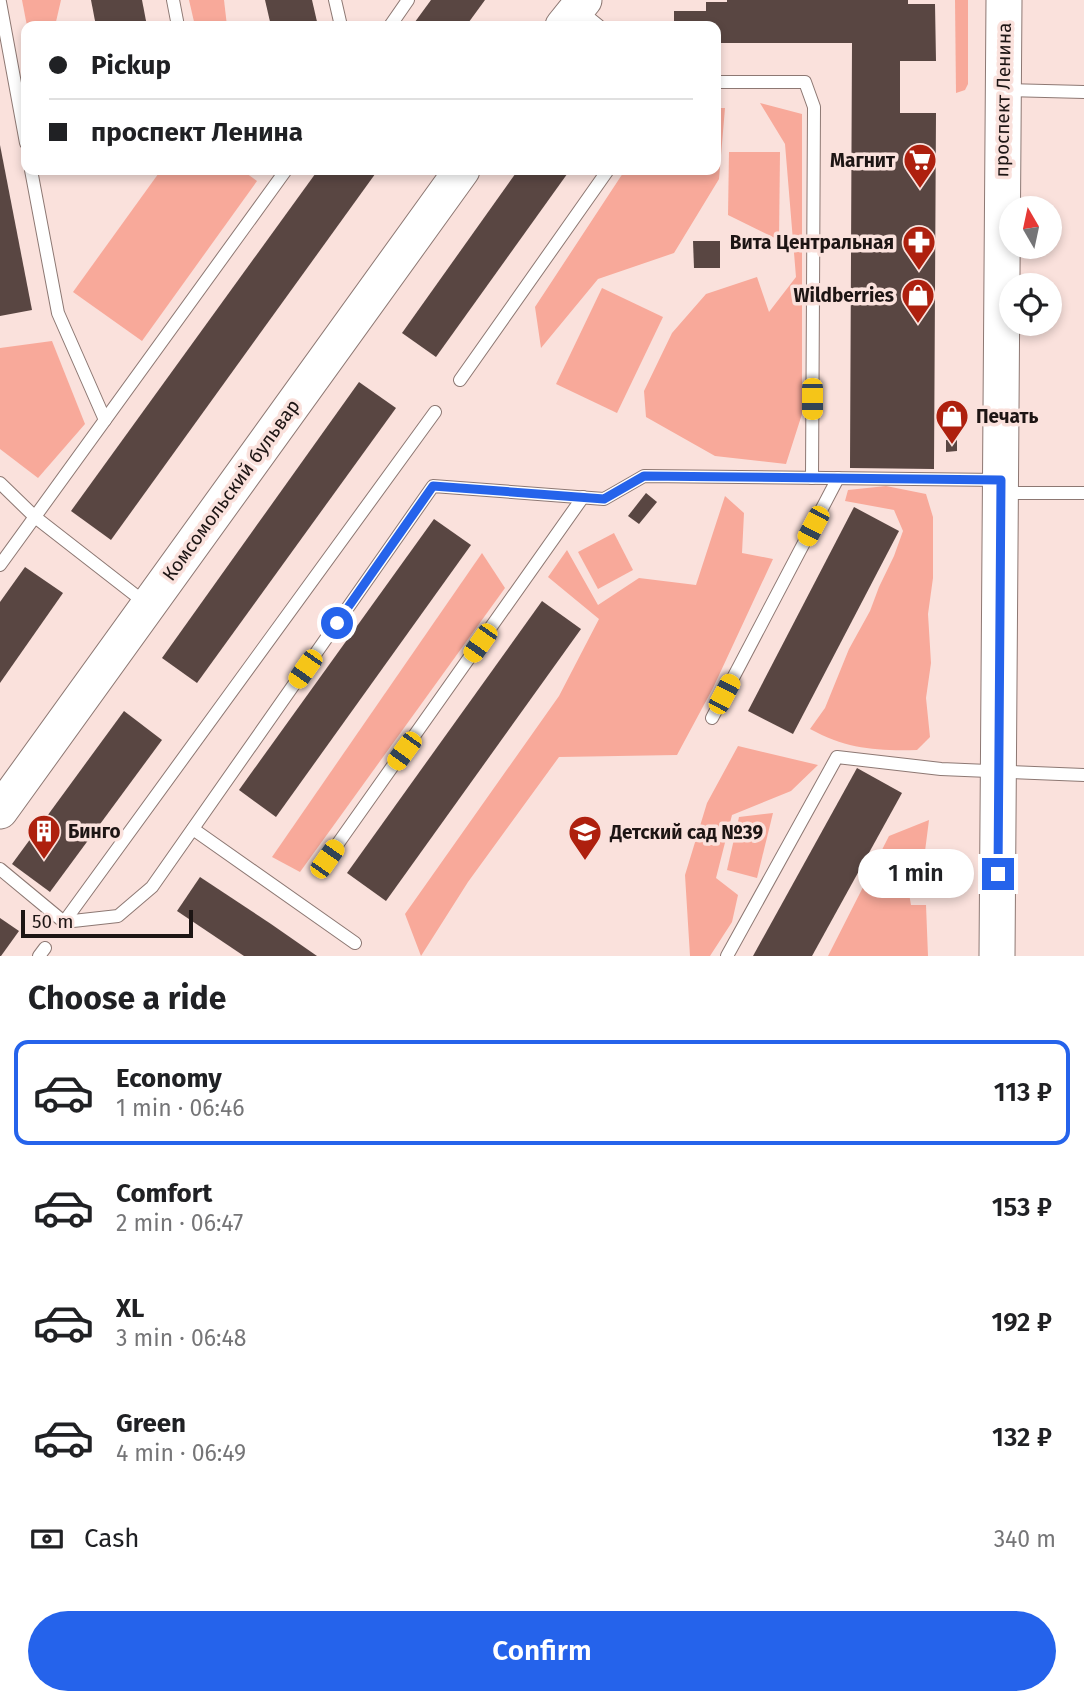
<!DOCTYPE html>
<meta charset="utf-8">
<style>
body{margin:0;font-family:"Fira Sans",sans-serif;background:#f2f2f2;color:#202124;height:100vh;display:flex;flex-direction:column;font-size:26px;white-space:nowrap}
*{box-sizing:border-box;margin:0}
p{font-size:23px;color:#757577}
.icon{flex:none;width:38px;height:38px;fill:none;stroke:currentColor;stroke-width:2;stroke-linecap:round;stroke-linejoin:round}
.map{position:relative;height:956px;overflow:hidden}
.drawer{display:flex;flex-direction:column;background:#fff;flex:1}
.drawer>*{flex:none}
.banner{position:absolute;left:21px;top:21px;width:700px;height:154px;border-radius:14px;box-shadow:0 4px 10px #0003;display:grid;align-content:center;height:154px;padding:0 28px;background:#fff}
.needle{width:46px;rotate:351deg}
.buttons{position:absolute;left:999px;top:196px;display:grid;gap:14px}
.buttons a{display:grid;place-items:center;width:63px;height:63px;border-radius:50%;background:#fff;box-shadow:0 4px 10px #0003;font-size:35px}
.scale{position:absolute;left:21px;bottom:18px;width:172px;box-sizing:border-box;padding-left:7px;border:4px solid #1d1514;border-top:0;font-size:19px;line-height:24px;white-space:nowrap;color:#1d1514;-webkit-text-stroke:5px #fae1dc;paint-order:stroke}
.end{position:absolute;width:32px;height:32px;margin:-16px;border:9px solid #2563eb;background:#fff;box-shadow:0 0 0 4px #fff}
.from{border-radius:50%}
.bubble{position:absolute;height:49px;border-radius:24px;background:#fff;box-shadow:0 4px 10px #0003;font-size:23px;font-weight:600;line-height:49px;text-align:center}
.car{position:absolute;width:21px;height:42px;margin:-21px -10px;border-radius:9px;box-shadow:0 0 5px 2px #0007;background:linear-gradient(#f5c518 24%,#345 0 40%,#f5c518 0 76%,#345 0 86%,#f5c518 0)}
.banner b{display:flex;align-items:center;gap:24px;height:66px;font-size:26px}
.banner b+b{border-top:2px solid #e0e0e0}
.banner i{width:18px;height:18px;background:#202124}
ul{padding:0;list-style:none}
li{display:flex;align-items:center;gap:21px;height:105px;margin:0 14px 10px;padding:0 14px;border:4px solid transparent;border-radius:14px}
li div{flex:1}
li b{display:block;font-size:26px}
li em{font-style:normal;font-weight:600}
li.active{border-color:#2563eb}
li>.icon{width:63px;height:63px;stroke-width:1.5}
h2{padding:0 28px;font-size:32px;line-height:84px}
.pay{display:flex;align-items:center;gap:18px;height:77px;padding:0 28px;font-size:26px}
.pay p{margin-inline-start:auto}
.cta{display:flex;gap:14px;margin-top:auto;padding:14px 28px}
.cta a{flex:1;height:80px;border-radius:42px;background:#2563eb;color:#fff;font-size:28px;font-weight:600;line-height:80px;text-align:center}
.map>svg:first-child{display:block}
.green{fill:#f8a99a}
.building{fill:#594642}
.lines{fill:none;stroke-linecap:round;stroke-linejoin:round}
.lane-casing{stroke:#8d7873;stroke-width:14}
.secondary-casing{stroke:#8d7873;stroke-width:37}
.lane{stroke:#fff;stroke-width:12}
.secondary{stroke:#fff;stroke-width:35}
.route{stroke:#2563eb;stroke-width:9}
.labels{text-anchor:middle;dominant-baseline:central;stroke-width:7;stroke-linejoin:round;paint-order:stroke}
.street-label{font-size:19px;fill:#1d1514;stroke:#fae1dc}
.poi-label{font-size:19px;font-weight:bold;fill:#1d1514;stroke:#fae1dc;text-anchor:end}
</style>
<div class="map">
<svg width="1084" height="956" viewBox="0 0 1084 956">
<rect width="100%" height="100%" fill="#fae1dc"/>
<g class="green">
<path d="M 22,0 L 61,0 L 55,26 L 27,26 Z"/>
<path d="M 189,0 L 224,0 L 227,26 L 195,26 Z"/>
<path d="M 955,0 L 968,0 L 968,84 L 965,90 L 956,93 Z"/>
<path d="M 760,103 L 802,114 L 802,414 L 786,464 L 715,456 L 646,417 L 644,391 L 672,333 L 706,294 L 757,277 L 769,312 L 796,277 L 785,144 Z"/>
<path d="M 716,108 L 725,108 L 719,179 L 674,253 L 598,279 L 541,348 L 535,307 L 625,170 L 716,170 Z"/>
<path d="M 729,152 L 780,152 L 779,240 L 728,215 Z"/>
<path d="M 161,170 L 242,170 L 257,181 L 142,341 L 73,292 Z"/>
<path d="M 602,288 L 663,317 L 617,413 L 556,384 Z"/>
<path d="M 52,341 L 85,424 L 38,478 L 0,449 L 0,348 Z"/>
<path d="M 886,486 L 926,494 L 933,517 L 933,578 L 928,614 L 931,663 L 926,698 L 930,737 L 917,750 C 876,751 847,749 810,729 L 825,708 L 849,649 L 870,611 L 879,587 L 894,556 L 903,531 L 894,510 L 845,501 L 848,490 Z"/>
<path d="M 725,496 L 744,513 L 742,553 L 773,559 L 713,688 L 677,755 L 559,757 L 468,882 L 421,956 L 405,914 L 559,696 L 599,619 L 548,577 L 567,550 L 598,605 L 639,578 L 696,585 Z"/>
<path d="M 614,533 L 633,570 L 598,589 L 578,552 Z"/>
<path d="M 482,553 L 505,588 L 300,872 L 272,857 Z"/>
<path d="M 738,746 L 818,765 L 791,791 L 732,815 L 716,878 L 738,895 L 732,922 L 710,956 L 690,956 L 685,875 L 707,803 Z"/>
<path d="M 773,813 L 757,878 L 727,870 L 739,817 Z"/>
<path d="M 929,820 L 924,859 L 907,882 L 911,905 L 926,905 L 928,956 L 828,956 L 889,836 Z"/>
</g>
<g class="building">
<path d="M 91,0 L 142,0 L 147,26 L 96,26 Z"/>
<path d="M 265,0 L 312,0 L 318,26 L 271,26 Z"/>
<path d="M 431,0 L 485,0 L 466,26 L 412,26 Z"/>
<path d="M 727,0 L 908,0 L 908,4 L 935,4 L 936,61 L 900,61 L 900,113 L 936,113 L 934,469 L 850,468 L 852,43 L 716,43 L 716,26 L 674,26 L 674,11 L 706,11 L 706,2 L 727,2 Z"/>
<path d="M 0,145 L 32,310 L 0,316 Z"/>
<path d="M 318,170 L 378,170 L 111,540 L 71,511 Z"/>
<path d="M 518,170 L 570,170 L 436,357 L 402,333 Z"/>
<path d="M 693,241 L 720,241 L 720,268 L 694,268 Z"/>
<path d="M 359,382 L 396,408 L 197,683 L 162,658 Z"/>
<path d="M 946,440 L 957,440 L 957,451 L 946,452 Z"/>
<path d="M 646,493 L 657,502 L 639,524 L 628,516 Z"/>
<path d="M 854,507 L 899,531 L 793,734 L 748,711 Z"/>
<path d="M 434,519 L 471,545 L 276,817 L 239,790 Z"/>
<path d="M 25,567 L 63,593 L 0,683 L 0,602 Z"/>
<path d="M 542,601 L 581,629 L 386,901 L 347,873 Z"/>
<path d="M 124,711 L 162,740 L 50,892 L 12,864 Z"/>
<path d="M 857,768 L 902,793 L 812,956 L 753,956 Z"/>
<path d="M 200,877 L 271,924 L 317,956 L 244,956 L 177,911 Z"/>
<path d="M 0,918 L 19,931 L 1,956 L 0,956 Z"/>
</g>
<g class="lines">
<defs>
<g id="lane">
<path d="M 173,0 L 178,26"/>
<path d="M 335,0 L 341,26"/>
<path d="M 0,2 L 26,143"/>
<path d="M 578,9 L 599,26"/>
<path d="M 390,26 L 408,0"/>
<path d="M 716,82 L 805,82 L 814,107 L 812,478"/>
<path d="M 1006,90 L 1084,92"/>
<path d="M 31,170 L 58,313 L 105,420"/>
<path d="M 460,380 L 608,170"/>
<path d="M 0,483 L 35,517 L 148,605"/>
<path d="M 1001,493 L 1084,493"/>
<path d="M 0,565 L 286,170"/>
<path d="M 712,718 L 838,478"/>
<path d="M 193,829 L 355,943"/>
<path d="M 327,859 L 583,497"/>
<path d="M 0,869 L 64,922 L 118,916 L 152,887 L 433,486 L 604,499 L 644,476 L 1000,480"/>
<path d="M 64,922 L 435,412"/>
<path d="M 39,956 L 45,948"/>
<path d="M 727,956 L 837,757 L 941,769 L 1084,775"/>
</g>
<g id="secondary">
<path d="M 563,26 L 584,0"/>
<path d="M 0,811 L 462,170"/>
<path d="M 997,956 L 1004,0"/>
</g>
</defs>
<use href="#lane" class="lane-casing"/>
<use href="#secondary" class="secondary-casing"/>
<use href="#lane" class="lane"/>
<use href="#secondary" class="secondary"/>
</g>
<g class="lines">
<path class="route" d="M 337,623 L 433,486 L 604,499 L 644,476 L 1001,480 L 998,874"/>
</g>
<defs>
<symbol id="supermarket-pin" viewBox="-11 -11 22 30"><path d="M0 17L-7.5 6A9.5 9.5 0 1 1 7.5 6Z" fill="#ae200e" stroke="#fae1dc"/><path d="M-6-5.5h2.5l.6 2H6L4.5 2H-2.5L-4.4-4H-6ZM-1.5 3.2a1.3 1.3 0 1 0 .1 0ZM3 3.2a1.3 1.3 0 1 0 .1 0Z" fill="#fff"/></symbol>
<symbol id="pharmacy-pin" viewBox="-11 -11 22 30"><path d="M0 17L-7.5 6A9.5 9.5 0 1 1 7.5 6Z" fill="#ae200e" stroke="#fae1dc"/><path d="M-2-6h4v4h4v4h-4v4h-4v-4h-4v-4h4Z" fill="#fff"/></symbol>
<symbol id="shop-pin" viewBox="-11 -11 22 30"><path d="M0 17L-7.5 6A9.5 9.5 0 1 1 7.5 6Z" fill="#ae200e" stroke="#fae1dc"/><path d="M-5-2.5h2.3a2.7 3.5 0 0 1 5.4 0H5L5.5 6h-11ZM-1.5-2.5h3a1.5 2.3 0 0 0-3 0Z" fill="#fff"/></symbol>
<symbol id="building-pin" viewBox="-11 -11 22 30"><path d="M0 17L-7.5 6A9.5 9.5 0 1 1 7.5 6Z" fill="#ae200e" stroke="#fae1dc"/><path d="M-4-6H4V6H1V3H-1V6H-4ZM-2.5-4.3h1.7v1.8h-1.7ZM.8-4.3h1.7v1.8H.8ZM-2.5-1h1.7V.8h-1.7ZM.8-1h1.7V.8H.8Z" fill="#fff"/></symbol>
<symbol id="school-pin" viewBox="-11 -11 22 30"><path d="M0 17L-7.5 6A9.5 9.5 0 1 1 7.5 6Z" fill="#ae200e" stroke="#fae1dc"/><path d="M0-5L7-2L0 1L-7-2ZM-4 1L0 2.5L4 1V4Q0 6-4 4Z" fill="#fff"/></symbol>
</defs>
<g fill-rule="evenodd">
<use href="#supermarket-pin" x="901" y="141" width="38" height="52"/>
<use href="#pharmacy-pin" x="900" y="223" width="38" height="52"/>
<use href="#shop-pin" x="899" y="276" width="38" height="52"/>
<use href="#shop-pin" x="933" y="397" width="38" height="52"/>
<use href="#building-pin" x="25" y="812" width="38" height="52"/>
<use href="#school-pin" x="566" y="813" width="38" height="52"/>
</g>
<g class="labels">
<g class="street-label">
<text transform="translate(1003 100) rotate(-89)">проспект Ленина</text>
<text transform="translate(231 490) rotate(-54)">Комсомольский бульвар</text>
</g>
<g class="poi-label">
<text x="895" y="160">Магнит</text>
<text x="894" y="242">Вита Центральная</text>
<text x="894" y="295">Wildberries</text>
<text x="976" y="416" text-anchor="start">Печать</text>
<text x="68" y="831" text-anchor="start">Бинго</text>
<text x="610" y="832" text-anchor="start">Детский сад №39</text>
</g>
</g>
</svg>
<div class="buttons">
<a><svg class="needle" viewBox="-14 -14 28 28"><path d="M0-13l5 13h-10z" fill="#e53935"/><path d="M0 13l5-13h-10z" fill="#757577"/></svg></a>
<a><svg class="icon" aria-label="locate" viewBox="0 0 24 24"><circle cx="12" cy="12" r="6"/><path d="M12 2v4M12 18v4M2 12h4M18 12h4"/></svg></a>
</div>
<div class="scale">50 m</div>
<i class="end from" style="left:337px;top:623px"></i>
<i class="end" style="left:998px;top:874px"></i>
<div class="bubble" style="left:858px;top:849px;width:116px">1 min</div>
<i class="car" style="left:812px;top:399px;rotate:180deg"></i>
<i class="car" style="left:813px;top:526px;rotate:208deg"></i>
<i class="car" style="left:480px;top:643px;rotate:215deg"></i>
<i class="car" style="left:305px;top:669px;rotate:215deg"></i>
<i class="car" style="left:724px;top:694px;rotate:28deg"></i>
<i class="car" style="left:404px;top:751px;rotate:216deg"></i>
<i class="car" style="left:327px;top:859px;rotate:35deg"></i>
<div class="banner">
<b><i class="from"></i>Pickup</b>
<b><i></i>проспект Ленина</b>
</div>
</div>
<section class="drawer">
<h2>Choose a ride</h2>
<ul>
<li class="active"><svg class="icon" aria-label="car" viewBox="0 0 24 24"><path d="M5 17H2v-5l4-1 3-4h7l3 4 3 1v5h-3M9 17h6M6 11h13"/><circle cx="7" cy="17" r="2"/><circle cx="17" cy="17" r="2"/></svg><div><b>Economy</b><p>1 min · 06:46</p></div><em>113 ₽</em></li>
<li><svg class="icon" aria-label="car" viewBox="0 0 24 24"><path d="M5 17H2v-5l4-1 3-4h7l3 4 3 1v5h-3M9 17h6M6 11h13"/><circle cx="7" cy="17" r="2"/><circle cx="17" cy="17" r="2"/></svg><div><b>Comfort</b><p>2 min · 06:47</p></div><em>153 ₽</em></li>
<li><svg class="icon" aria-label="car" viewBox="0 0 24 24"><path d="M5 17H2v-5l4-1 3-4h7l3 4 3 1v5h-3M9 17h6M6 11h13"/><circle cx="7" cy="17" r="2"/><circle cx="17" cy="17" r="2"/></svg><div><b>XL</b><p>3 min · 06:48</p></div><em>192 ₽</em></li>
<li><svg class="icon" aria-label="car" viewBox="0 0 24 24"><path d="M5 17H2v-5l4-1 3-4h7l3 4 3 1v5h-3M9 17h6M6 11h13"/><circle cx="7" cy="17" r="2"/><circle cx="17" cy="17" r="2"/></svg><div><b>Green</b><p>4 min · 06:49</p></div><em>132 ₽</em></li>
</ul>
<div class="pay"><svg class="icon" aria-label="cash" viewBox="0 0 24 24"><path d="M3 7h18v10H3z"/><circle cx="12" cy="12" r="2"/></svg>Cash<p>340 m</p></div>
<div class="cta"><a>Confirm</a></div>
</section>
